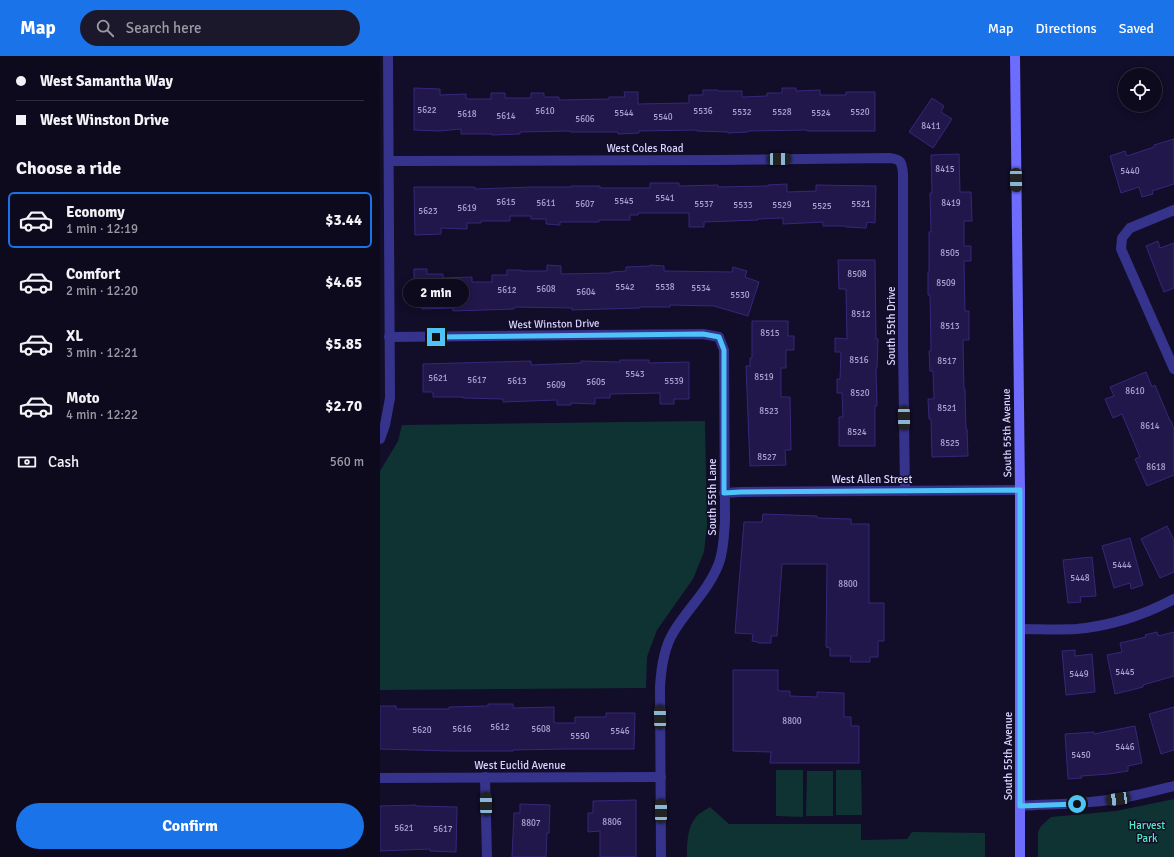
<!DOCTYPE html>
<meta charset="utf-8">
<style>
body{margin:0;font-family:Signika,sans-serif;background:#1c182b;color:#f1f3f6;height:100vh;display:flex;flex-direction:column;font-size:15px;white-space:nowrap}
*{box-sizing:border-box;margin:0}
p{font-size:13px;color:#9b9aa4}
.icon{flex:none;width:22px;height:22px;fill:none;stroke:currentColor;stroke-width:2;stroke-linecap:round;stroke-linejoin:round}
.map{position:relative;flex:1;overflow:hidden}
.drawer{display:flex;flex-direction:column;background:#0e0a1e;width:380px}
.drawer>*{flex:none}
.hud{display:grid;align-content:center;height:88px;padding:0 16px;background:#0e0a1e}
.buttons{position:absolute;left:738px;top:12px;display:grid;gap:8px}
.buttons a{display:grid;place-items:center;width:44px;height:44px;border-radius:50%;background:#0e0a1e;box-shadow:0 2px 10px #0003,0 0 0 1px #2e2b3c;font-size:20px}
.end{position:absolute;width:18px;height:18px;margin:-9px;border:5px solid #4fc3f7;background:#111;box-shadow:0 0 0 2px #111}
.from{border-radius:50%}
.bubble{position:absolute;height:28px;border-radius:14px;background:#0e0a1e;box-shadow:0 2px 10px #0003,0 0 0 1px #2e2b3c;font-size:13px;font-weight:700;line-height:28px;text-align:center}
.car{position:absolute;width:12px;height:24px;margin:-12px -6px;border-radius:5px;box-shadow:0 0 3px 1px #0007;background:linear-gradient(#222 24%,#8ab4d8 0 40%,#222 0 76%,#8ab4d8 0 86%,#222 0)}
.hud b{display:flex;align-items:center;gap:14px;height:38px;font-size:15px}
.hud b+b{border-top:1px solid #2e2b3c}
.hud i{width:10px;height:10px;background:#f1f3f6}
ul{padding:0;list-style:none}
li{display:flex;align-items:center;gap:12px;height:56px;margin:0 8px 6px;padding:0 8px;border:2px solid transparent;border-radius:6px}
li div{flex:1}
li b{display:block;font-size:15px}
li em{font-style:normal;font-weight:700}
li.active{border-color:#1a73e8}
li>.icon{width:36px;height:36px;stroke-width:1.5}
h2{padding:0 16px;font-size:18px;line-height:48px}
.pay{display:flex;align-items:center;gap:10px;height:44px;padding:0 16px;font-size:15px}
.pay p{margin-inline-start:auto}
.button{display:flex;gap:8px;margin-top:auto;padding:8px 16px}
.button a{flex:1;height:46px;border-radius:24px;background:#1a73e8;color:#fff;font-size:16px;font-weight:700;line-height:46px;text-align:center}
header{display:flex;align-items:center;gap:24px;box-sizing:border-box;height:56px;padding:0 20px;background:#1a73e8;color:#fff}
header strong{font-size:19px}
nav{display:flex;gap:22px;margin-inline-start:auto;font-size:14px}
.search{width:280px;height:36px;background:#1c182b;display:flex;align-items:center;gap:10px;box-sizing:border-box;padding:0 14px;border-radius:22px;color:#9b9aa4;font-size:15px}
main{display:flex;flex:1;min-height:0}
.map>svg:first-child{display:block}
.green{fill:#0f3332}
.building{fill:#21174b;stroke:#37277a}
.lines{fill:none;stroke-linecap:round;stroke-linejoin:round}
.street{stroke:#36338c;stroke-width:10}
.secondary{stroke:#6e6bff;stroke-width:10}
.route{stroke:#4fc3f7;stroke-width:5}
.labels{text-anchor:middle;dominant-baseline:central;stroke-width:3;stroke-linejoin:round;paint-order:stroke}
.number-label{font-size:9px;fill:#aba5d2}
.street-label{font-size:11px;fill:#d9d4ff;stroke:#120d28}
.park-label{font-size:11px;fill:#53ecc5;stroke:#120d28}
</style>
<header>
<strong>Map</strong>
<div class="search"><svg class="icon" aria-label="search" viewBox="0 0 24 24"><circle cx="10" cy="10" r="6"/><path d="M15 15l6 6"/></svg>Search here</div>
<nav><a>Map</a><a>Directions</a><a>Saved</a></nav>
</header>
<main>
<section class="drawer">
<div class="hud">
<b><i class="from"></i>West Samantha Way</b>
<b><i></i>West Winston Drive</b>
</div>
<h2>Choose a ride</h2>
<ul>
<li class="active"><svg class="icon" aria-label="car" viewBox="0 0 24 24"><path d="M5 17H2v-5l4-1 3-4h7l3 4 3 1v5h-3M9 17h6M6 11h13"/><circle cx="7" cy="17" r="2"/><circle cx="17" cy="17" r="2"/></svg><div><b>Economy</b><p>1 min · 12:19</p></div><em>$3.44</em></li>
<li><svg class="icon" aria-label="car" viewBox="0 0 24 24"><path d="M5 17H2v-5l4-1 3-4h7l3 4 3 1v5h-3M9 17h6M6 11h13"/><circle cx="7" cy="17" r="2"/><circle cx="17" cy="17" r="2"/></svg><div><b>Comfort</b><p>2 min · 12:20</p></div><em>$4.65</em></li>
<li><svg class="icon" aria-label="car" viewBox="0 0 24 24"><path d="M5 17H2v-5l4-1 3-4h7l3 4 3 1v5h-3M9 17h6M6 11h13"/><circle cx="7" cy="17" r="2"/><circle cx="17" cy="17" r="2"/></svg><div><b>XL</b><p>3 min · 12:21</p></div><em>$5.85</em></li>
<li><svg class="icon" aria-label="car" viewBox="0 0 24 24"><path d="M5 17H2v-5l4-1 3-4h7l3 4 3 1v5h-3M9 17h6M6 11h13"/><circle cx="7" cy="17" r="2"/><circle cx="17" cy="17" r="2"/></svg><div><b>Moto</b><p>4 min · 12:22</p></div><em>$2.70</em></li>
</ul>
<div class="pay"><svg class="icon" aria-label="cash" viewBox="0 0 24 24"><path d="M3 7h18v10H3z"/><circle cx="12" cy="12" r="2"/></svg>Cash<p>560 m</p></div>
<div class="button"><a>Confirm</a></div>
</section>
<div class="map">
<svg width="794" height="801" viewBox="0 0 794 801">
<rect width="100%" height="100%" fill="#120d28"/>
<g class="green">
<path d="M 325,365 L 327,469 L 324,496 L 313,523 L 277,574 L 267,601 L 266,632 L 0,634 L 0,415 L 18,385 L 22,369 Z"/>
<path d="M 396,714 L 423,714 L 423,761 L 396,760 Z"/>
<path d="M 456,714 L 481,714 L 482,759 L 456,759 Z"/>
<path d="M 427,715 L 453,715 L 453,760 L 426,760 Z"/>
<path d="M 794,743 L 794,801 L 658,801 L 658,776 L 661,770 L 671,761 L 736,755 Z"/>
<path d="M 330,751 L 349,768 L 481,768 L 481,784 L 527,783 L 532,776 L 605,777 L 605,801 L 307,801 C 307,787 307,768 319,758 C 323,755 327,753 330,751 Z"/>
</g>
<g class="building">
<path d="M 34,32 L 60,33 L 60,39 L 86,38 L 86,43 L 111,43 L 111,37 L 125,37 L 125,42 L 151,42 L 151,37 L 164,37 L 164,41 L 179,41 L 179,44 L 229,43 L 229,41 L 245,41 L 244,36 L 258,36 L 258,48 L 309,47 L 309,39 L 323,39 L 323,34 L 338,34 L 338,35 L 362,35 L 362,41 L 387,40 L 387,37 L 402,37 L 402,32 L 416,32 L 416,35 L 440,34 L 440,39 L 466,39 L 466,36 L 495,36 L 495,75 L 427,75 L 427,74 L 368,75 L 368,76 L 348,77 L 348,76 L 317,75 L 317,74 L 259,75 L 259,77 L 238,78 L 238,76 L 190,76 L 190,75 L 140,76 L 140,78 L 112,79 L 112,78 L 81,78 L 81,73 L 59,75 L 34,74 Z"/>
<path d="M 552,42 L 564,50 L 561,56 L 572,63 L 553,92 L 529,76 Z"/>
<path d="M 794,83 L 794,128 L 772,135 L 773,138 L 762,141 L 759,131 L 741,137 L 730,100 L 745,95 L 747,100 L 774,91 L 774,89 Z"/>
<path d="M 579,98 L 580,136 L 591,136 L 592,165 L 584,165 L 584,190 L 591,190 L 591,205 L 584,205 L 585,255 L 589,255 L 589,284 L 583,284 L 584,333 L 585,333 L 586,373 L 587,373 L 588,400 L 552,401 L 551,363 L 549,363 L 548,343 L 554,343 L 553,315 L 550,315 L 549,295 L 551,295 L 550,239 L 548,239 L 548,216 L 549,216 L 549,176 L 551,176 L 550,137 L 552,137 L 551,99 Z"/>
<path d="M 270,127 L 299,127 L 299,130 L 338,129 L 338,131 L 388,130 L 388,129 L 407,128 L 407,136 L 436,135 L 436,129 L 496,130 L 495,167 L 487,166 L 486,172 L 466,171 L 466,170 L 443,170 L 443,166 L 403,168 L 403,162 L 378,163 L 378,164 L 324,166 L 324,171 L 309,171 L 309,157 L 258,157 L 258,159 L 250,159 L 250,164 L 219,164 L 219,166 L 180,166 L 180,169 L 166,168 L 166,163 L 151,163 L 151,160 L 130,160 L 130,165 L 101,165 L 101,167 L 87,167 L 87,173 L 61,172 L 61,178 L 35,179 L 34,131 L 95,131 L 95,133 L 152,131 L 191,131 L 191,130 L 220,130 L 220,132 L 270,132 Z"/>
<path d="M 778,185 L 780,192 L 794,187 L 794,232 L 784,236 L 766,190 Z"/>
<path d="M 458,204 L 495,204 L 496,283 L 498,283 L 497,312 L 496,312 L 497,350 L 495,350 L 495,390 L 459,390 L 459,361 L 463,361 L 462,337 L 457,337 L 457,323 L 460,323 L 461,296 L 455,296 L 455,282 L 467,283 L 466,233 L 459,233 Z"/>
<path d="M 167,209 L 181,210 L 181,218 L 231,217 L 231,216 L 246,215 L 246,211 L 270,210 L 270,209 L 284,210 L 284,215 L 352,216 L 353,211 L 367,215 L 365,221 L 379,226 L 368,260 L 334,250 L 290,249 L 290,251 L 260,251 L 260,252 L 192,254 L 192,252 L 134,251 L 134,253 L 73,255 L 73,252 L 42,253 L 42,247 L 34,247 L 34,213 L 47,213 L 47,218 L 63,218 L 63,222 L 92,221 L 92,226 L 112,226 L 112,219 L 127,219 L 127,214 L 141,214 L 141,215 L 167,215 Z"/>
<path d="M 372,265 L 408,265 L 408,280 L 414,280 L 414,294 L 406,294 L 406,312 L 401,312 L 401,341 L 410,341 L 411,394 L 405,394 L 406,409 L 370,410 L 366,310 L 370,310 L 370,302 L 372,302 Z"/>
<path d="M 240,304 L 269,304 L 269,307 L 309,306 L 309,343 L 294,343 L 294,348 L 280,348 L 280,337 L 230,338 L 230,342 L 215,342 L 215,348 L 191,347 L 191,349 L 177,349 L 177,344 L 123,346 L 123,343 L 83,342 L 83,341 L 53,341 L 53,336 L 43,336 L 43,308 L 151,305 L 151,309 L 201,307 L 201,305 L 240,306 Z"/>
<path d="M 766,316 L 772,331 L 775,329 L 790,365 L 791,365 L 794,373 L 794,419 L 767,430 L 755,403 L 760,401 L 742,358 L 733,362 L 725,343 L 734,340 L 730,331 Z"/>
<path d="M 383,458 L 437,460 L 437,462 L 471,463 L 471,468 L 489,468 L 489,547 L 504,547 L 504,585 L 498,585 L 498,601 L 490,601 L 490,606 L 470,606 L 471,600 L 450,600 L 450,592 L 446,591 L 447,508 L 402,508 L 397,580 L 391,580 L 391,587 L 378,587 L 378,586 L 372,585 L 373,578 L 355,577 L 364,466 L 382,466 Z"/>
<path d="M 787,470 L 794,484 L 794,516 L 780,522 L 761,483 Z"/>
<path d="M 750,482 L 763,529 L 751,533 L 750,527 L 734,532 L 722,490 Z"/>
<path d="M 712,501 L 716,540 L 700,541 L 701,546 L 688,547 L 683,504 Z"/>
<path d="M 777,576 L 778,580 L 794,576 L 794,620 L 763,629 L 763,631 L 735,638 L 727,599 L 742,596 L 740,587 L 766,581 L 765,579 Z"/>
<path d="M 695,594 L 695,600 L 712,598 L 715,636 L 686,639 L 682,595 Z"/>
<path d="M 353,614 L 398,614 L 398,635 L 410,635 L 410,640 L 437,641 L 437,636 L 464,637 L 464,661 L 471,661 L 471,670 L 479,670 L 479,707 L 390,707 L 391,696 L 353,695 Z"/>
<path d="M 108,648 L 133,648 L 133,652 L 174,651 L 174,667 L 195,667 L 195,661 L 226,661 L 226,657 L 255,657 L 254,693 L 187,693 L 133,694 L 133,695 L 70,695 L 0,693 L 0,650 L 16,650 L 16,653 L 69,653 L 69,651 L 108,650 Z"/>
<path d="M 794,651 L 794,694 L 781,698 L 769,658 Z"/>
<path d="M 755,670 L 762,707 L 748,710 L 748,715 L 729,718 L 701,720 L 702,722 L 688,723 L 685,678 L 714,676 L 714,678 Z"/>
<path d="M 256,744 L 256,801 L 220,801 L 220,775 L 208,776 L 208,757 L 213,757 L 213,745 Z"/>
<path d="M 140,748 L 170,749 L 169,777 L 167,777 L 166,801 L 132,801 L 134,757 L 140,757 Z"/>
<path d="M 36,749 L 36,750 L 77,751 L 76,796 L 50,795 L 50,793 L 0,795 L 0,750 Z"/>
</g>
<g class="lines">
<g class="street">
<path d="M 9,105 L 336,104 L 509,102 C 521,103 522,106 523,118 L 523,288 L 525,435"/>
<path d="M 794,154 L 750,172 L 742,182 L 741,193 L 794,313"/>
<path d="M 9,281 L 323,278 L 339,281 L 344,294 L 345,464 C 344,479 344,493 339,507 C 329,534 307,553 293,577 C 284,592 281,613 280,631 L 281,801"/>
<path d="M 0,383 L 5,369 L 10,342 L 8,0"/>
<path d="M 344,437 L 361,436 L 640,434"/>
<path d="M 640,573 C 659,573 677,574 696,573 C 730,570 764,559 794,543"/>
<path d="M 105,721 L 107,801"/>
<path d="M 0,722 L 281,721"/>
<path d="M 640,750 C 663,748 687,749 710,746 C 739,744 766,737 794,730"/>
</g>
<path class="secondary" d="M 635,0 L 640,434 L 640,801"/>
</g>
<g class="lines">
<path class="route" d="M 56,281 L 323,278 L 339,281 L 344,294 L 344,437 L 361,436 L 640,434 L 640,750 L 697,748"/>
</g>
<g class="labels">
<g class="number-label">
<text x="47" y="54">5622</text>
<text x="165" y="55">5610</text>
<text x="323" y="55">5536</text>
<text x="362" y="56">5532</text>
<text x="402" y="56">5528</text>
<text x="480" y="56">5520</text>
<text x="244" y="57">5544</text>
<text x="441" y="57">5524</text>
<text x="87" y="58">5618</text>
<text x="126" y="60">5614</text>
<text x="283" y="61">5540</text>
<text x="205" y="63">5606</text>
<text x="551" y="70">8411</text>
<text x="565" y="113">8415</text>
<text x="750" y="115">5440</text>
<text x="285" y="142">5541</text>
<text x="244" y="145">5545</text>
<text x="126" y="146">5615</text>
<text x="166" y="147">5611</text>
<text x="571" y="147">8419</text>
<text x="205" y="148">5607</text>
<text x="324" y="148">5537</text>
<text x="481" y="148">5521</text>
<text x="363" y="149">5533</text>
<text x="402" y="149">5529</text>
<text x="442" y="150">5525</text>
<text x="87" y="152">5619</text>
<text x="48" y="155">5623</text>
<text x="570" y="197">8505</text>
<text x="477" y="218">8508</text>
<text x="566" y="227">8509</text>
<text x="245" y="231">5542</text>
<text x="285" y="231">5538</text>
<text x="321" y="232">5534</text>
<text x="166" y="233">5608</text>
<text x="127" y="234">5612</text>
<text x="206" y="236">5604</text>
<text x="360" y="239">5530</text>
<text x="481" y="258">8512</text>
<text x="570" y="270">8513</text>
<text x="390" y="277">8515</text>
<text x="479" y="304">8516</text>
<text x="567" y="305">8517</text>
<text x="255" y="318">5543</text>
<text x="384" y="321">8519</text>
<text x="58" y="322">5621</text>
<text x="97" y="324">5617</text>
<text x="137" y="325">5613</text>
<text x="294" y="325">5539</text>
<text x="216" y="326">5605</text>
<text x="176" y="329">5609</text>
<text x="755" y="335">8610</text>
<text x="480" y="337">8520</text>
<text x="567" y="352">8521</text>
<text x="389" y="355">8523</text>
<text x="770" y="370">8614</text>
<text x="477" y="376">8524</text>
<text x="570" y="387">8525</text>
<text x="387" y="401">8527</text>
<text x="776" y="411">8618</text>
<text x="742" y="509">5444</text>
<text x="700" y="522">5448</text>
<text x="468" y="528">8800</text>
<text x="745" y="616">5445</text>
<text x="699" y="618">5449</text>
<text x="412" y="665">8800</text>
<text x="120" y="671">5612</text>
<text x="82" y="673">5616</text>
<text x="161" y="673">5608</text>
<text x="42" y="674">5620</text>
<text x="240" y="675">5546</text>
<text x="200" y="680">5550</text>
<text x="745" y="691">5446</text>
<text x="701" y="699">5450</text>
<text x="232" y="766">8806</text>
<text x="151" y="767">8807</text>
<text x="24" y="772">5621</text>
<text x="63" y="773">5617</text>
</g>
<g class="street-label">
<text x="265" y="92">West Coles Road</text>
<text transform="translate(174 268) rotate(-1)">West Winston Drive</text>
<text transform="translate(511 270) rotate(-90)">South 55th Drive</text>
<text transform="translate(627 377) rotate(-91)">South 55th Avenue</text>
<text x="492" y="423">West Allen Street</text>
<text transform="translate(332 441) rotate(-90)">South 55th Lane</text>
<text transform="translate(628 700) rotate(-90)">South 55th Avenue</text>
<text x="140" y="709">West Euclid Avenue</text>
</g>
<g class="park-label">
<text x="767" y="769">Harvest<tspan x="767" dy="13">Park</tspan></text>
</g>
</g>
</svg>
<div class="buttons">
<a><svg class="icon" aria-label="locate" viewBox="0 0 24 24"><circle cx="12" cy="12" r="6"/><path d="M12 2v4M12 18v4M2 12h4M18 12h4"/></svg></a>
</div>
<i class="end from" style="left:697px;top:748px"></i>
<i class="end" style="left:56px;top:281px"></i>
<div class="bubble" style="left:23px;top:223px;width:66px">2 min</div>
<i class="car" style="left:399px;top:103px;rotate:89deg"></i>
<i class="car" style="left:636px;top:124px;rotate:179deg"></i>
<i class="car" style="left:524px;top:362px;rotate:179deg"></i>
<i class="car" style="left:280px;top:661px;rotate:359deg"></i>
<i class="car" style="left:738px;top:743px;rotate:262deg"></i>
<i class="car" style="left:106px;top:748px;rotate:359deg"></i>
<i class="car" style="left:281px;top:755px;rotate:0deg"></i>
</div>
</main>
